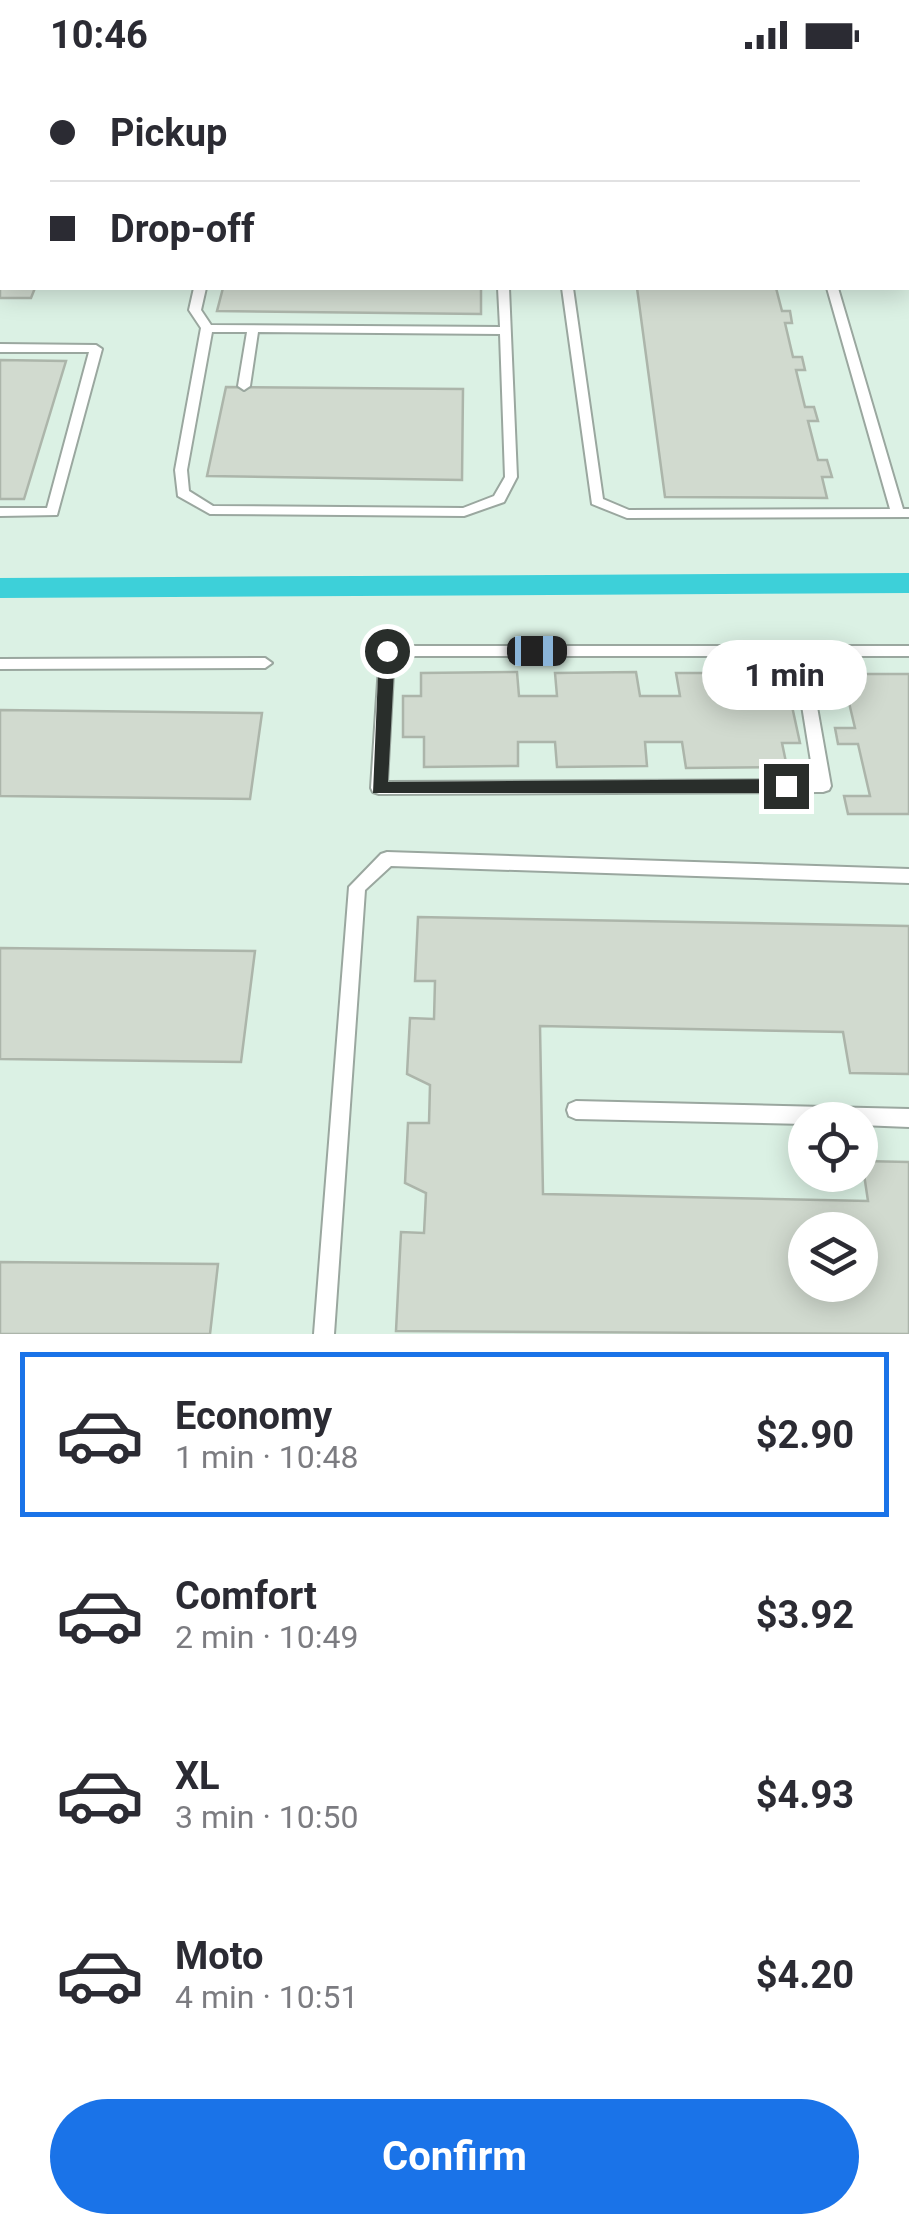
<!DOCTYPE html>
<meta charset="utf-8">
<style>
body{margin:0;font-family:Roboto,sans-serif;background:#f2f2f3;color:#2b2b33;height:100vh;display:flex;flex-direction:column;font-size:38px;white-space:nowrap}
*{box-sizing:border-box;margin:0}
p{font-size:32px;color:#7c7c81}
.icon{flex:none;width:55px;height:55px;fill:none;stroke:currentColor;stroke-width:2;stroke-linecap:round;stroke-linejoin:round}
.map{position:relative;height:1264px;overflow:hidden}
.sheet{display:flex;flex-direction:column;background:#fff;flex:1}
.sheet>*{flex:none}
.top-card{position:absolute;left:0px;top:0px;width:910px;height:220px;box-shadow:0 5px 25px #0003;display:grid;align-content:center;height:220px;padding:0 50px;background:#fff}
.tools{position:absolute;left:788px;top:1032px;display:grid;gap:20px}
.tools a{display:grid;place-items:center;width:90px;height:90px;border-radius:50%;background:#fff;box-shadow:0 5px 25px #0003;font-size:50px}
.end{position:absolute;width:45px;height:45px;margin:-22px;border:12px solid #292e2b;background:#fff;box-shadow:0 0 0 5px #fff}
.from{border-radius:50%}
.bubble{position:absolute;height:70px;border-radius:35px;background:#fff;box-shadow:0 5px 25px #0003;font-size:32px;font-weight:700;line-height:70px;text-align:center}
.car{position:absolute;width:30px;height:60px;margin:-30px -15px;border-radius:12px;box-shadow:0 0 8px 2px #0007;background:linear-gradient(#222 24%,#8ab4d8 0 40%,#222 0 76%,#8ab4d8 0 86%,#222 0)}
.top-card b{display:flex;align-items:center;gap:35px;height:95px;font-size:38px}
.top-card b+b{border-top:2px solid #e1e1e2}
.top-card i{width:25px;height:25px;background:#2b2b33}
ul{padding:18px 0 0;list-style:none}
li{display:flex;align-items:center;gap:30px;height:165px;margin:0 20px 15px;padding:0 30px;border:5px solid transparent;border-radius:0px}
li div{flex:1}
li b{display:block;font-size:38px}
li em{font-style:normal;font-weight:700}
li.selected{border-color:#1a73e8}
li>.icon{width:90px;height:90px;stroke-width:1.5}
.primary-button{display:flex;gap:20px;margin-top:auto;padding:20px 50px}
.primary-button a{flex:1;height:115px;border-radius:60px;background:#1a73e8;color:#fff;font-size:40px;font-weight:700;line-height:115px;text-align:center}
.status{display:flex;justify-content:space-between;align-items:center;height:70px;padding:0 50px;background:#fff;direction:ltr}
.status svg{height:28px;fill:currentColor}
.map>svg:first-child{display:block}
.built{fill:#dbf1e4;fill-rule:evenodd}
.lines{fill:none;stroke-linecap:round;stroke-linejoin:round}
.canal{fill:#3dd0d9;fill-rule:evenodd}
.building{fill:#d1dacf;stroke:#acb5aa;stroke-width:2.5;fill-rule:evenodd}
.service-casing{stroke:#9aa79f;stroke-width:4}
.minor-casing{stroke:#9aa79f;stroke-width:4}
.service{fill:#fff;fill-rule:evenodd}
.minor{fill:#fff;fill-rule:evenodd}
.route{fill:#292e2b}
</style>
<div class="status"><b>10:46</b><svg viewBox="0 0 49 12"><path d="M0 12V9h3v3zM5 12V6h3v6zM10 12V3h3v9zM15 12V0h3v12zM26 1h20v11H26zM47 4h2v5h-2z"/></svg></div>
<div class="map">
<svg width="909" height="1264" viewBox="0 0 909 1264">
<rect width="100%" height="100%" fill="#ecfaf2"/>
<path class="built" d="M 0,0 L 909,0 L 909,1264 L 0,1264 ZM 2,2 L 908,2 L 908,218 L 2,218 ZM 805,1050 L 860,1050 L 860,1105 L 805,1105 ZM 805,1160 L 860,1160 L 860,1215 L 805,1215 Z"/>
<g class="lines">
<path class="canal" d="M 909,503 L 909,523 L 0,528 L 0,508 Z"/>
</g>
<g class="building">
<path d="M 345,0 L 725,0 L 726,2 L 345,2 Z"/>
<path d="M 0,198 L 2,218 L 35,218 L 31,228 L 0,228 Z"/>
<path d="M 223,218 L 481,218 L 481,244 L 217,241 Z"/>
<path d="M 637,218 L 776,218 L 782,241 L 790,241 L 792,253 L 785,253 L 793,287 L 802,287 L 805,300 L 796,300 L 805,337 L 814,337 L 818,351 L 808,351 L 818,390 L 827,390 L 832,407 L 822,407 L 827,428 L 665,427 Z"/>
<path d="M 0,290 L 66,291 L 24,429 L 0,429 Z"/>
<path d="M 226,317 L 463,319 L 462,410 L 207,406 Z"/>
<path d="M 517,602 L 519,626 L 557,626 L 555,603 L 636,602 L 640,626 L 680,626 L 676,603 L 771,603 L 776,627 L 790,627 L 800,673 L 782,673 L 787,697 L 686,698 L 682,672 L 645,672 L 647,696 L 557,697 L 555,672 L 518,672 L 518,696 L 424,697 L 424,667 L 403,667 L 403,626 L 421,626 L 421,603 Z"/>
<path d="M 823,604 L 909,604 L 909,744 L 848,744 L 844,726 L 870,726 L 858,674 L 838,674 L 835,658 L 855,658 L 846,620 L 826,620 Z"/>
<path d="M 0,640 L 262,643 L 250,729 L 0,726 Z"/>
<path d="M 418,847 L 909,856 L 909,1004 L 850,1003 L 843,962 L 540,956 L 543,1124 L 868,1131 L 862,1091 L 909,1092 L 909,1264 L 396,1261 L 401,1162 L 424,1163 L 426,1123 L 405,1113 L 408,1053 L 429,1053 L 430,1015 L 407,1004 L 410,948 L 434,949 L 435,911 L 415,911 ZM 805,1160 L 860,1160 L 860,1215 L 805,1215 Z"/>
<path d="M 0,878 L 255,881 L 241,992 L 0,989 Z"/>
<path d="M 0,1192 L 218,1194 L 210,1264 L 0,1264 Z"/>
</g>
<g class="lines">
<defs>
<g id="service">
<path d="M 100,0 L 221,0 L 222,1 L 104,2 Z"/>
<path d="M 290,0 L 300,0 L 300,2 L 291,2 Z"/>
<path d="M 767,0 L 777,0 L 778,2 L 769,2 Z"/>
<rect x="908" y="4" width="1" height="6"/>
<rect x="0" y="66" width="2" height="6"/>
<rect x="0" y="187" width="2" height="6"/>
<path d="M 194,218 L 206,218 L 201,240 L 211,255 L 500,257 L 498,218 L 509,218 L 517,407 L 504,432 L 464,446 L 210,444 L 178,426 L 175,400 L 201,258 L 189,240 ZM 212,262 L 247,262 L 238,316 L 244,320 L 250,316 L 258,262 L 500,264 L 505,407 L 494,426 L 463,438 L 213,436 L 189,421 L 187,400 Z"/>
<path d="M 562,218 L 573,218 L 603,429 L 629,440 L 890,439 L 827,218 L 838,218 L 903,439 L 909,439 L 909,447 L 627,448 L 592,434 Z"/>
<path d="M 0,274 L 96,275 L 102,279 L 57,445 L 0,446 L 0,438 L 47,438 L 89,282 L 0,282 Z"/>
<path d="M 387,576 L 909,576 L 909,586 L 808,586 L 831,716 L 829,720 L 823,722 L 379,724 L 373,722 L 371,718 L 380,581 ZM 394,586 L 794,586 L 814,710 L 387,712 Z"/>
<path d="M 265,588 L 272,593 L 265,598 L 0,599 L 0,589 Z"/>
<path d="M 387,782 L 909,799 L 909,813 L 391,796 L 365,820 L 334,1264 L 314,1264 L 349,817 L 381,784 Z"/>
<path d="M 576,1031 L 909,1039 L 909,1057 L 860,1055 L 860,1050 L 805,1050 L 805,1054 L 576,1049 L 569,1046 L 567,1040 L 569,1034 Z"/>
</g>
<g id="minor">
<path d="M 838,0 L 856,0 L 857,2 L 839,2 Z"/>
<rect x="0" y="107" width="2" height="12"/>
<rect x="908" y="114" width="1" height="13"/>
<path d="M 908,156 L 909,156 L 909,173 L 908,172 Z"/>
</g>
</defs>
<use href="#service" class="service-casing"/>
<use href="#minor" class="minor-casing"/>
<use href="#service" class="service"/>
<use href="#minor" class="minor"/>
</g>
<path class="route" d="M 387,576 L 395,581 L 388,712 L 786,709 L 795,716 L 786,723 L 373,723 L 379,581 Z"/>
</svg>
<div class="tools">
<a><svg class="icon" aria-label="locate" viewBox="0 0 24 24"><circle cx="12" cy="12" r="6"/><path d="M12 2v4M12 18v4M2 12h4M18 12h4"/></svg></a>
<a><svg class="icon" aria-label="layers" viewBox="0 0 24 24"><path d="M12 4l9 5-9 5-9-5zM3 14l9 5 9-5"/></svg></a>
</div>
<i class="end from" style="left:387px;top:581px"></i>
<i class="end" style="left:786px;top:716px"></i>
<div class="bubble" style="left:702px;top:570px;width:165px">1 min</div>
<i class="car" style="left:537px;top:581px;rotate:90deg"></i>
<div class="top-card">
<b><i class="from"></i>Pickup</b>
<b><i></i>Drop-off</b>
</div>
</div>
<section class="sheet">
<ul>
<li class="selected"><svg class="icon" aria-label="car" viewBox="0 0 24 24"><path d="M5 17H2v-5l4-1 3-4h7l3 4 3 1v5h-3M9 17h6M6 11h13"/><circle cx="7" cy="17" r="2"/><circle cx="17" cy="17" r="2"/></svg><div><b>Economy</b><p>1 min · 10:48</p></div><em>$2.90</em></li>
<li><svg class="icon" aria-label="car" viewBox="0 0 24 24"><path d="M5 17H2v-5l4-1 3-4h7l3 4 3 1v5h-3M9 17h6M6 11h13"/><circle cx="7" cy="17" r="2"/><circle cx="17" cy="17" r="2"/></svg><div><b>Comfort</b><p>2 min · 10:49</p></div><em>$3.92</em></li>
<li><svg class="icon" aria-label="car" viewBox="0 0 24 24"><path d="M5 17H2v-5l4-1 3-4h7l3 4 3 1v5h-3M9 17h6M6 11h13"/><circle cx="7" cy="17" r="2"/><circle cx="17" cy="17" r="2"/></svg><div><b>XL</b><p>3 min · 10:50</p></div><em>$4.93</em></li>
<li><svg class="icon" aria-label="car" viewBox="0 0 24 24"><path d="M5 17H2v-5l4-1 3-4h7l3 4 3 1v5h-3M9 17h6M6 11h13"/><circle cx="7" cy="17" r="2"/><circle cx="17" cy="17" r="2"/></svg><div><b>Moto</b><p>4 min · 10:51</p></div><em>$4.20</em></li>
</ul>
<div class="primary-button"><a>Confirm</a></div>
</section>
